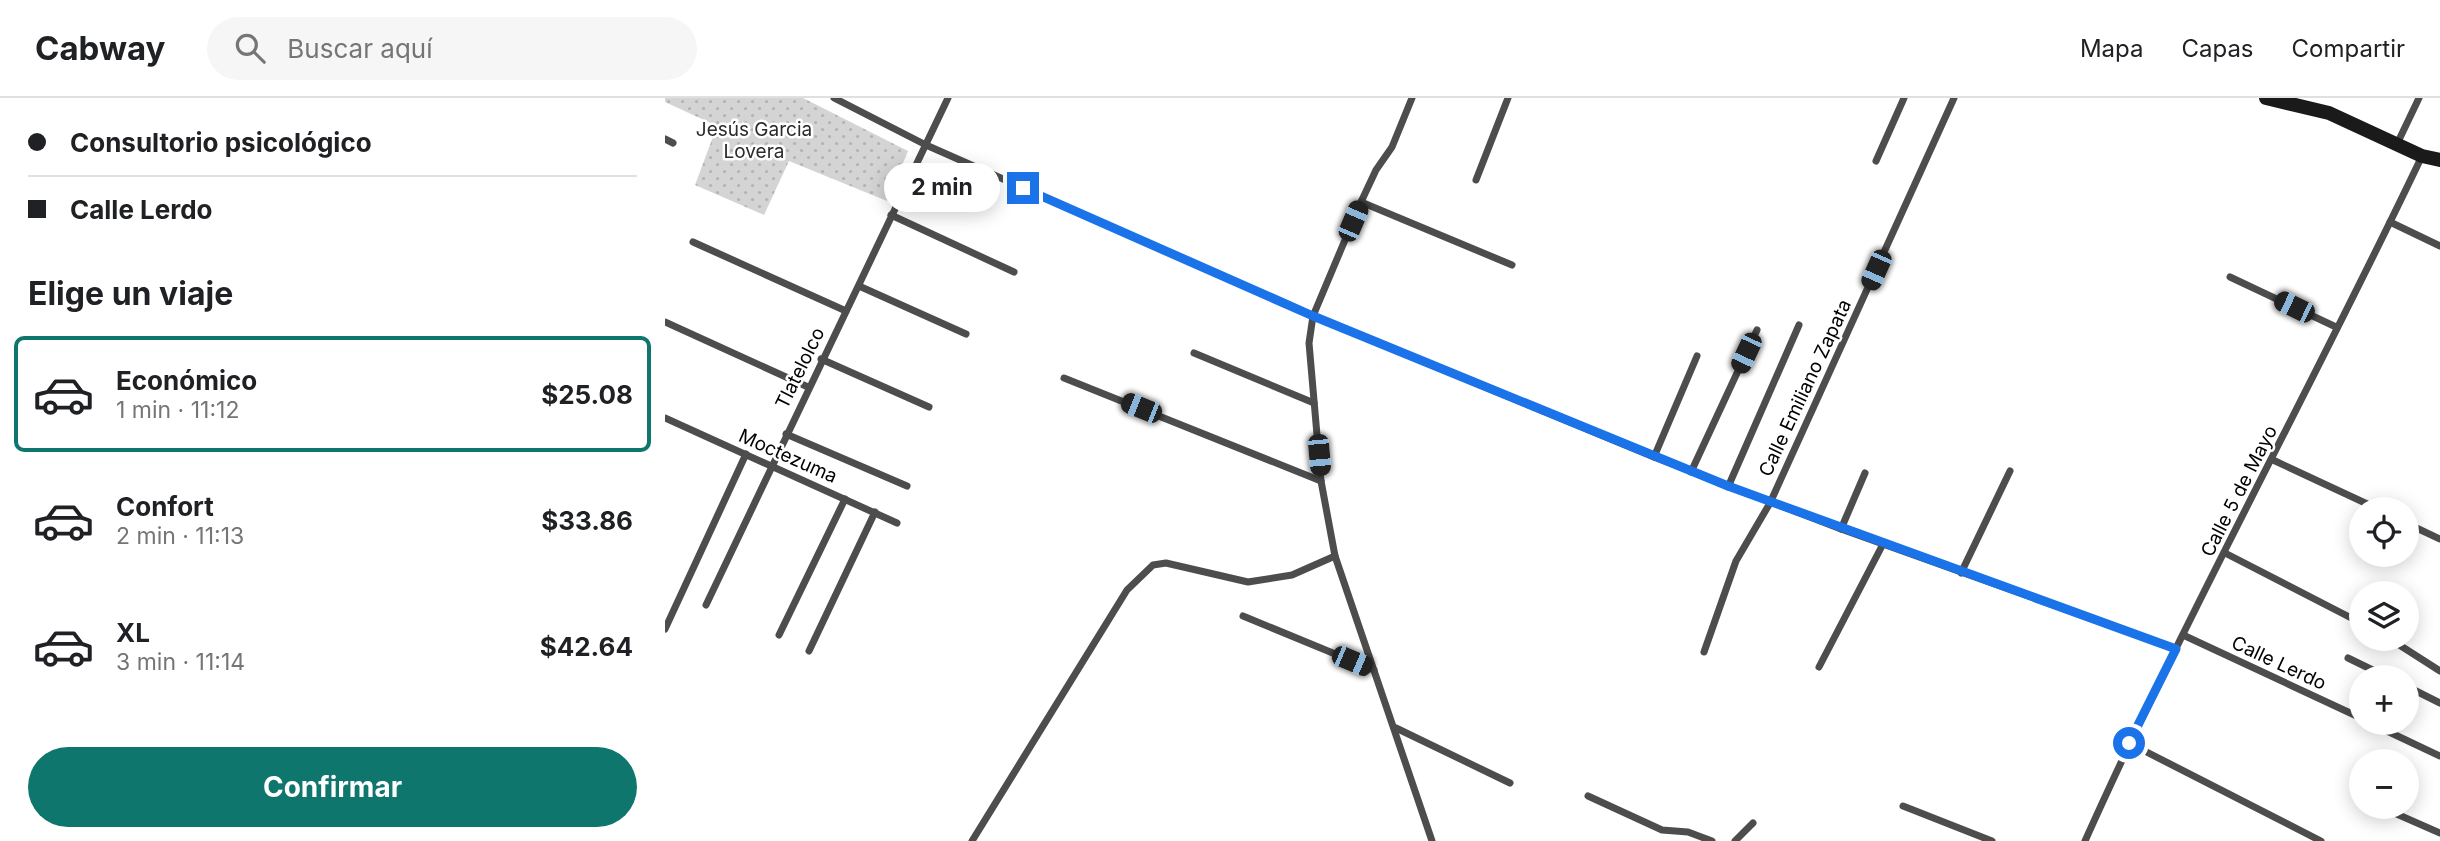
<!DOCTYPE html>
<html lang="es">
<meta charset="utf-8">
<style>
body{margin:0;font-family:Inter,sans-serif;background:#f6f6f6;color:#202124;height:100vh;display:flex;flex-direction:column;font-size:26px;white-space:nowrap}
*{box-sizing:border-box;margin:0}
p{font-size:23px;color:#757577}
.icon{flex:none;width:38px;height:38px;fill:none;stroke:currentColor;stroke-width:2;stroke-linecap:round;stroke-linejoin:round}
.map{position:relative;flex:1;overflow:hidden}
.sheet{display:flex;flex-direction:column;background:#fff;width:665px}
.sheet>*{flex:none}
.banner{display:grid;align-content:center;height:154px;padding:0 28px;background:#fff}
.tools{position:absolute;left:1684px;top:399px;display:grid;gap:14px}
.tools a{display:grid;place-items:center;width:70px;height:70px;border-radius:50%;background:#fff;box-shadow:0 4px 18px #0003;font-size:35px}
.end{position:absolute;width:32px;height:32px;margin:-16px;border:9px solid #1a73e8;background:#fff;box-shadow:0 0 0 4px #fff}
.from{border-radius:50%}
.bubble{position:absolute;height:49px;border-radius:24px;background:#fff;box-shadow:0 4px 18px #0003;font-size:23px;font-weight:700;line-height:49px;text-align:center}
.car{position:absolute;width:21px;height:42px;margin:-21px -10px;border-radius:9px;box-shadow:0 0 5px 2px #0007;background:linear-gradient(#222 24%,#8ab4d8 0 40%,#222 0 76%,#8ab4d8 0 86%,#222 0)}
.banner b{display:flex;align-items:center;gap:24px;height:66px;font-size:26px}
.banner b+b{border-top:2px solid #e0e0e0}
.banner i{width:18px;height:18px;background:#202124}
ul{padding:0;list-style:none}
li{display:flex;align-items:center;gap:21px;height:116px;margin:0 14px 10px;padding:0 14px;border:4px solid transparent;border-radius:10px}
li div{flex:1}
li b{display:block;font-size:26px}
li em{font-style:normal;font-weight:700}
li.selected{border-color:#0f766e}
li>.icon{width:63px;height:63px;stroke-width:1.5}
h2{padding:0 28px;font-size:32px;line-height:84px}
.primary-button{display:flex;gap:14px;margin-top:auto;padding:14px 28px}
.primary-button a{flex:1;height:80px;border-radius:42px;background:#0f766e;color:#fff;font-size:28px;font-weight:700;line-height:80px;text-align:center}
header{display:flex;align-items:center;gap:42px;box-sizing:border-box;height:98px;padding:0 35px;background:#fff;border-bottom:2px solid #e0e0e0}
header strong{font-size:33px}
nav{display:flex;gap:38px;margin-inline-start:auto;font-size:24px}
.search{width:490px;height:63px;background:#f6f6f6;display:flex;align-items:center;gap:18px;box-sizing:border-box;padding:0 24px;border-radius:38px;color:#757577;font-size:26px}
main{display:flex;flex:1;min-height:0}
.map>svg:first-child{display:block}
.green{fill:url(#green-dots)}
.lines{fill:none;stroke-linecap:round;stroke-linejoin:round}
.street{stroke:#4d4d4d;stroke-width:7}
.secondary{stroke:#1a1a1a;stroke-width:14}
.route{stroke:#1a73e8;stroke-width:9}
.labels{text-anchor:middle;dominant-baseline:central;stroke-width:5;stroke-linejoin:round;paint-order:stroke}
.park-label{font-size:19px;fill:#2b2b2b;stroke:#fff}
.street-label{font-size:19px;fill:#000;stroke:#fff}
</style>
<header>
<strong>Cabway</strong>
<div class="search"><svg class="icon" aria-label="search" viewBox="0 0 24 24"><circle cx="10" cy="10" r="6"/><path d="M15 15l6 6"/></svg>Buscar aquí</div>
<nav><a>Mapa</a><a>Capas</a><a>Compartir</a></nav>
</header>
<main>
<section class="sheet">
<div class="banner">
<b><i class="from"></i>Consultorio psicológico</b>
<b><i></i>Calle Lerdo</b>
</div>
<h2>Elige un viaje</h2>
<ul>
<li class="selected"><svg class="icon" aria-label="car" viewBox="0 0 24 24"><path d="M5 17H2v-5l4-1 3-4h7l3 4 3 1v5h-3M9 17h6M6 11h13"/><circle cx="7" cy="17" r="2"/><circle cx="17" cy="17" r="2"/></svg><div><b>Económico</b><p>1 min · 11:12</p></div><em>$25.08</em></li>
<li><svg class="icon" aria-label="car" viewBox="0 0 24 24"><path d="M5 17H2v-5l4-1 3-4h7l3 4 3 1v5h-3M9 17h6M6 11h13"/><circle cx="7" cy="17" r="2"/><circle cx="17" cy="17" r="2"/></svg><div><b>Confort</b><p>2 min · 11:13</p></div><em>$33.86</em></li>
<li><svg class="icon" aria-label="car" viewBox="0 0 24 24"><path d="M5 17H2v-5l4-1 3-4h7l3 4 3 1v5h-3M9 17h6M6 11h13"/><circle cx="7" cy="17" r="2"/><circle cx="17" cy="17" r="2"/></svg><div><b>XL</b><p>3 min · 11:14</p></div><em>$42.64</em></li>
</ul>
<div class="primary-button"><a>Confirmar</a></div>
</section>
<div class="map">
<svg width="1775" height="743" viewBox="0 0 1775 743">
<defs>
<pattern id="green-dots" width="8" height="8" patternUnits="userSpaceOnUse" patternTransform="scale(1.75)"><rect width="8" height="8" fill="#d4d4d4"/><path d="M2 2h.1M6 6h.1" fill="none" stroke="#b4b4b4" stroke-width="1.8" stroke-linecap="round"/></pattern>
</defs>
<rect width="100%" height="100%" fill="#fff"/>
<path class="green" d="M 0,0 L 138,0 L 243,53 L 222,103 L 124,63 L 99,117 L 30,87 L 52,28 L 0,4 Z"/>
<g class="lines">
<g class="street">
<path d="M 169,0 L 261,47 L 648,218 L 989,359 L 1176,431 L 1511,551"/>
<path d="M 747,0 L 727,49 L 711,72 L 696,104 L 648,218 L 644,245 L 656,383 L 670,458 L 767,743"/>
<path d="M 0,41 L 8,45"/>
<path d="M 1732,46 L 1754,0"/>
<path d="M 1211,63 L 1239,0"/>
<path d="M 811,82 L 843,0"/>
<path d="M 696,104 L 847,167"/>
<path d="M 226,117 L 349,174"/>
<path d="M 1725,124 L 1775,148"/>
<path d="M 28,144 L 181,213"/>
<path d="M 1565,179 L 1671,229"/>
<path d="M 194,188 L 301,236"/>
<path d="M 0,224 L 143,289"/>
<path d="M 529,255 L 649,305"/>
<path d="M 156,261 L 264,309"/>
<path d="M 399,280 L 656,383"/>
<path d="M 0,320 L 232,425"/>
<path d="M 121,336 L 242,388"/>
<path d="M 989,359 L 1032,258"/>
<path d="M 1608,362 L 1713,411"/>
<path d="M 1026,374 L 1092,232"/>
<path d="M 1063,389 L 1134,227"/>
<path d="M 1741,425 L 1775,441"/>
<path d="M 1176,431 L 1200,375"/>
<path d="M 1560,455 L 1696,525"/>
<path d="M 1296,475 L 1345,373"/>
<path d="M 41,507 L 283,0"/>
<path d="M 578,518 L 709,572"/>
<path d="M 0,531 L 81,356"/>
<path d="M 114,537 L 180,401"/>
<path d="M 1518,537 L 1696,620"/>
<path d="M 1725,541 L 1775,573"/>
<path d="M 144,553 L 210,414"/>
<path d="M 1039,554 L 1071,463 L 1105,405 L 1289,0"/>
<path d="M 1683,560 L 1722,579"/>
<path d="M 1154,569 L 1218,446"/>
<path d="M 1741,588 L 1775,605"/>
<path d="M 1705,625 L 1775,658"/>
<path d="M 731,630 L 845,685"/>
<path d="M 1464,645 L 1656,743"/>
<path d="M 923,698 L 997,732 L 1023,734 L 1047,743"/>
<path d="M 1238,708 L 1327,743"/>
<path d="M 1718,710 L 1775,735"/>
<path d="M 307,743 L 462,492 L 488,467 L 501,465 L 583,484 L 627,477 L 670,458"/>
<path d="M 1070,743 L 1088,725"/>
<path d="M 1420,743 C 1524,511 1648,287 1757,58"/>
</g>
<path class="secondary" d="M 1601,0 L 1664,15 L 1757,58 L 1775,62"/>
</g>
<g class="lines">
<path class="route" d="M 358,90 L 648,218 L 1063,388 L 1511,551 L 1464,645"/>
</g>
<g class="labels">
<g class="park-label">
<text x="89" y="31">Jesús Garcia<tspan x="89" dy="22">Lovera</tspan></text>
</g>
<g class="street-label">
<text transform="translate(135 270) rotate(-64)">Tlatelolco</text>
<text transform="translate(1140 290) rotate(-65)">Calle Emiliano Zapata</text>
<text transform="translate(123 358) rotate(24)">Moctezuma</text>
<text transform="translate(1574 393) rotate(-63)">Calle 5 de Mayo</text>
<text transform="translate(1614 565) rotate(25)">Calle Lerdo</text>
</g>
</g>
</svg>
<div class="tools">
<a><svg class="icon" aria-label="locate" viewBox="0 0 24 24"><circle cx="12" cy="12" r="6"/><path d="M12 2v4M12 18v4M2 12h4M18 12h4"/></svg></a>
<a><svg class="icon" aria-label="layers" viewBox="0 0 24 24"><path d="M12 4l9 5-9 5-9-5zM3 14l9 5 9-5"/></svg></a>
<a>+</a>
<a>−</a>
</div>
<i class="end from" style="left:1464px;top:645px"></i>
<i class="end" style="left:358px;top:90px"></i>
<div class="bubble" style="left:219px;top:65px;width:116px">2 min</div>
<i class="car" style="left:688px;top:123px;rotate:23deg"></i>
<i class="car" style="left:1211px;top:172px;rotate:204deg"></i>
<i class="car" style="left:1629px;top:209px;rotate:296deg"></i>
<i class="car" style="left:1081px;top:255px;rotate:205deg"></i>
<i class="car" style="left:476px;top:310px;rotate:292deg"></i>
<i class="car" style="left:654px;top:357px;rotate:175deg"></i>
<i class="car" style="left:687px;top:563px;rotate:113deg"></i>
</div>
</main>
